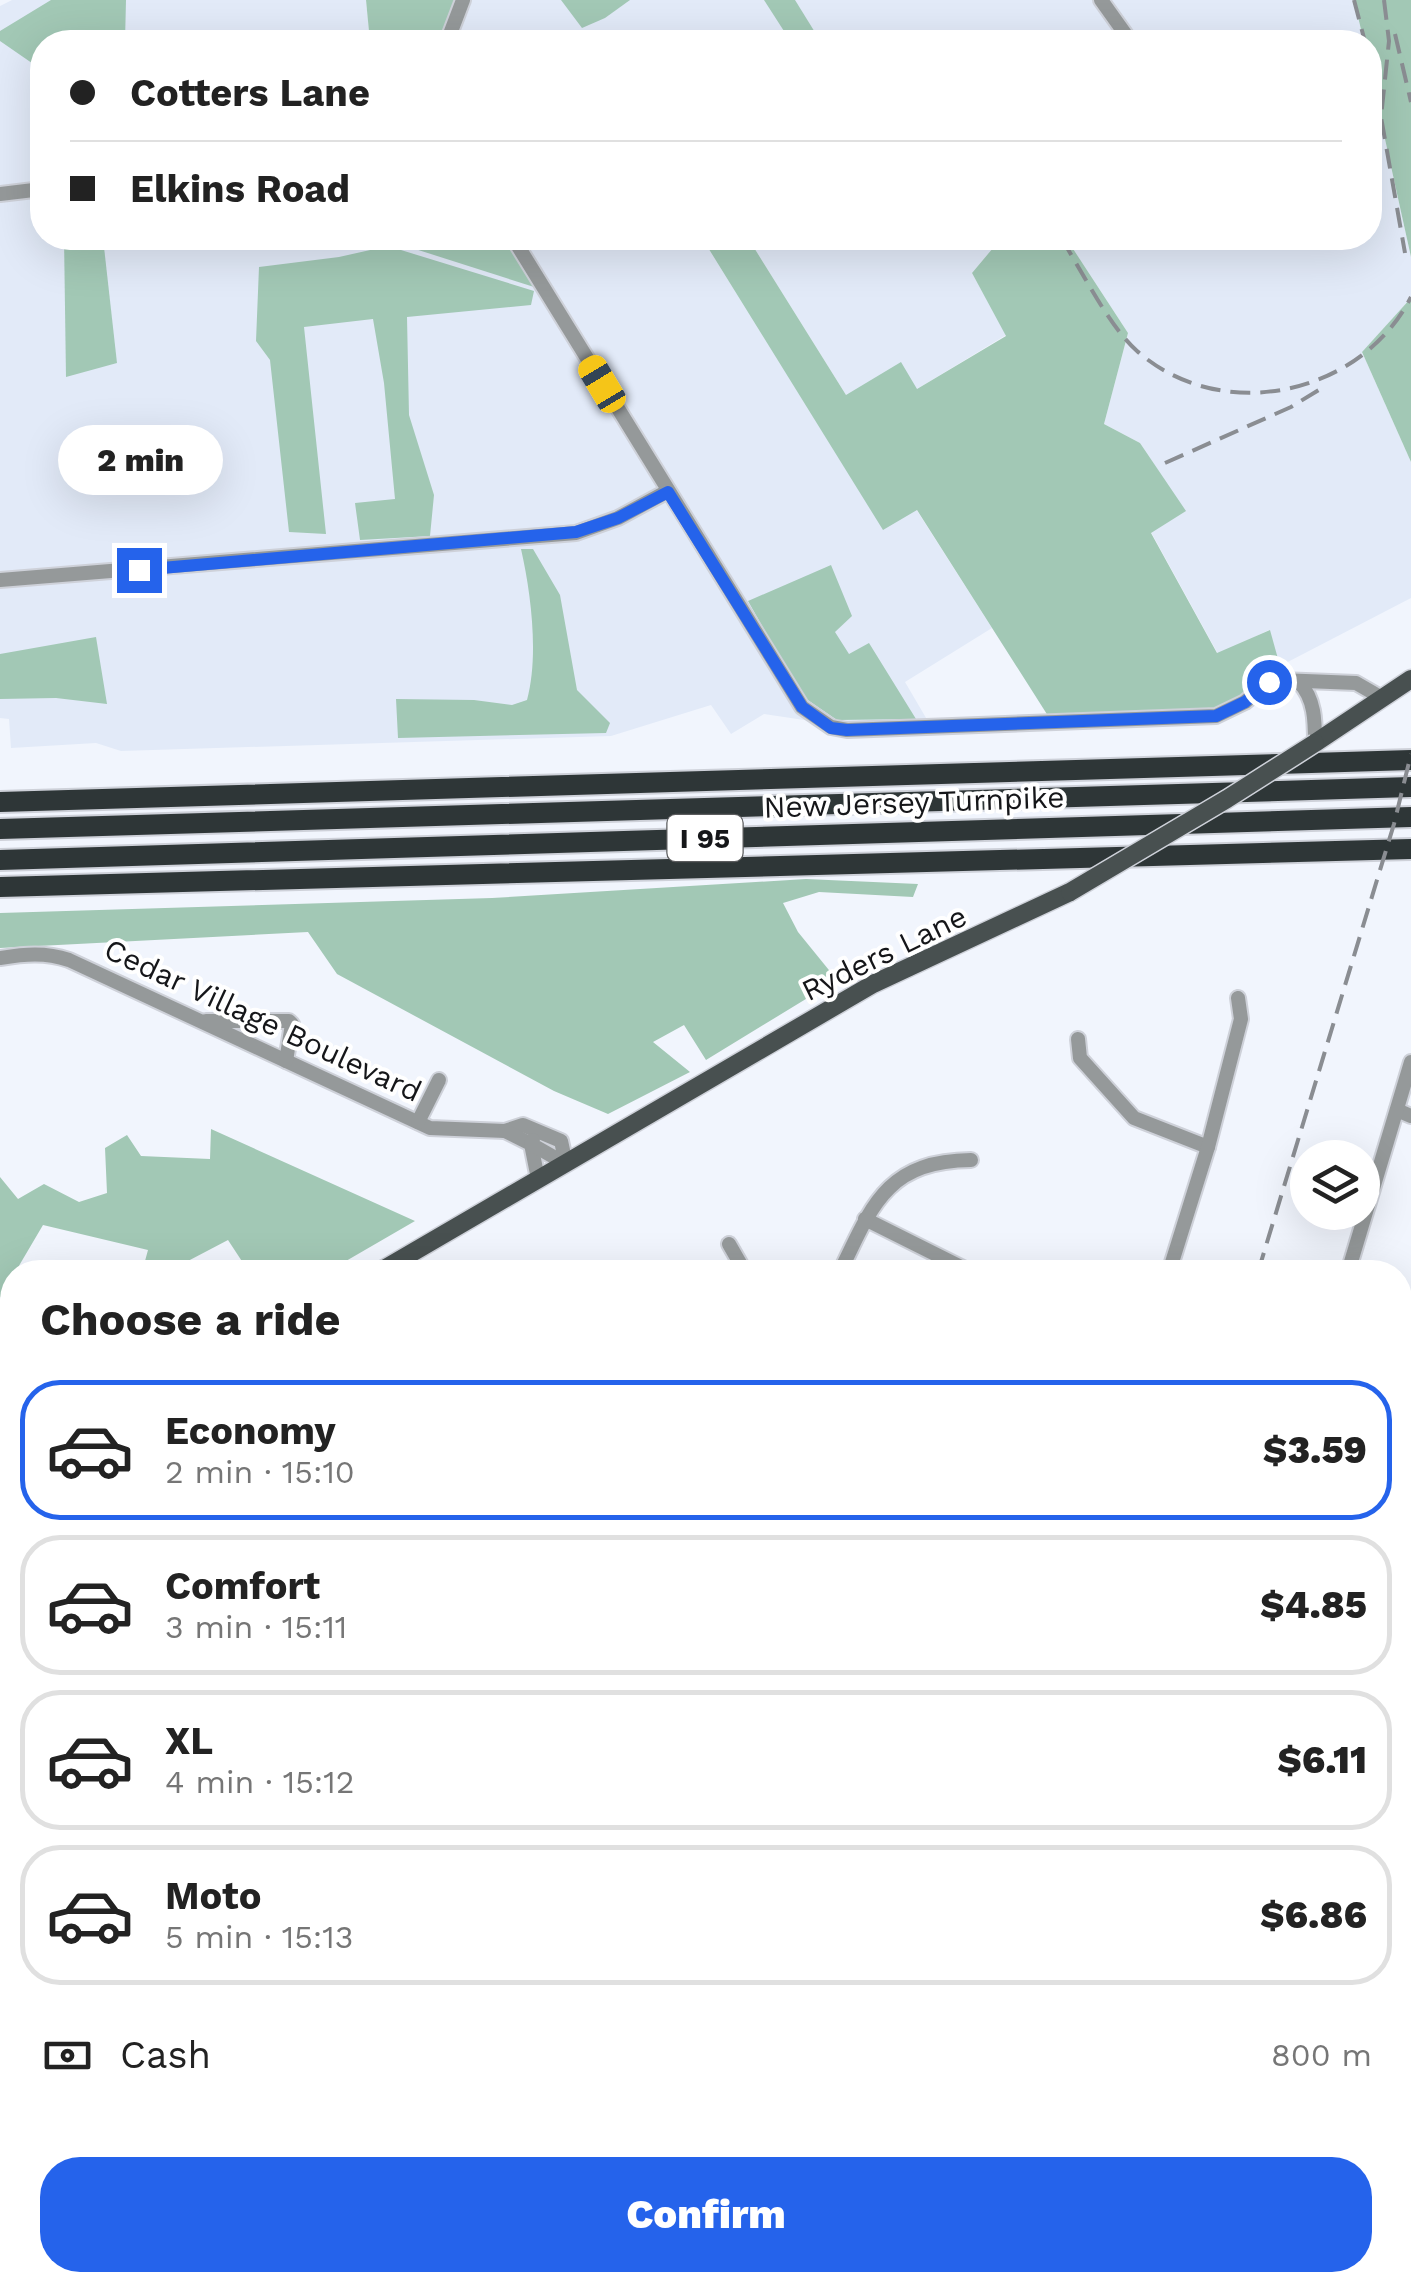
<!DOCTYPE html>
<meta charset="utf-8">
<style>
body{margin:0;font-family:"Work Sans",sans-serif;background:#f6f6f6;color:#222;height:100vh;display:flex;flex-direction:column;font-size:38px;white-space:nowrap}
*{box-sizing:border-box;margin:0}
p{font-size:32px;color:#767676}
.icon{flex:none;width:55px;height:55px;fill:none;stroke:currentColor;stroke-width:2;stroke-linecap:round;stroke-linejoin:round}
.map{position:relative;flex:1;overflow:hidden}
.panel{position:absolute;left:0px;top:1260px;width:1412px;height:1032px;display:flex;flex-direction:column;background:#fff;border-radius:40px 40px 0 0;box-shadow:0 10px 40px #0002}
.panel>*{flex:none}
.hud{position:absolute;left:30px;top:30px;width:1352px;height:220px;border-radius:40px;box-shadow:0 10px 40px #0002;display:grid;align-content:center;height:220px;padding:0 40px;background:#fff}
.fabs{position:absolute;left:1290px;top:1140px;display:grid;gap:20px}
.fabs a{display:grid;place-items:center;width:90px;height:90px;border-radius:50%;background:#fff;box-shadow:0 10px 40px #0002;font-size:50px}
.end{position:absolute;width:45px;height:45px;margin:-22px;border:12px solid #2563eb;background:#fff;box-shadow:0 0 0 5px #fff}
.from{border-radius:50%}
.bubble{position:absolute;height:70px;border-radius:35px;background:#fff;box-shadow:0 10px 40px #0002;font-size:32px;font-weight:800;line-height:70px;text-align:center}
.car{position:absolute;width:30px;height:60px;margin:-30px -15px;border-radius:12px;box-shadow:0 0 8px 2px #0007;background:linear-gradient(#f5c518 24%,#345 0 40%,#f5c518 0 76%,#345 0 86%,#f5c518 0)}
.hud b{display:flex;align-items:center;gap:35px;height:95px;font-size:38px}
.hud b+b{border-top:2px solid #e0e0e0}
.hud i{width:25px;height:25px;background:#222}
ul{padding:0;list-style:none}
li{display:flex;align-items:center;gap:30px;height:140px;margin:0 20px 15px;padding:0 20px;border:5px solid #e0e0e0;border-radius:40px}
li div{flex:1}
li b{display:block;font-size:38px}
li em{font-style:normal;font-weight:800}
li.active{border-color:#2563eb}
li>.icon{width:90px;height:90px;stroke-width:1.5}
h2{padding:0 40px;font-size:45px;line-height:120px}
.pay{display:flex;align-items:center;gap:25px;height:110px;padding:0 40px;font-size:38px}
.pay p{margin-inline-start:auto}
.primary-button{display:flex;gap:20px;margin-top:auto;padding:20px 40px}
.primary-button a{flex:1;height:115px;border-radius:40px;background:#2563eb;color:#fff;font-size:40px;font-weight:800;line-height:115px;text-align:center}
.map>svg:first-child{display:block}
.built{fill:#e2eaf8}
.green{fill:#b9d8c8}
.forest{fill:#a2c8b5}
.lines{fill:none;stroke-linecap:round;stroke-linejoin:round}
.minor-casing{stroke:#ced1d9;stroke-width:18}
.major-casing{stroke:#ced1d9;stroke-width:21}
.highway-casing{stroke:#ced1d9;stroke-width:24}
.minor{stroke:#95999a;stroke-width:14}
.major{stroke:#485050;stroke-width:18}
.highway{stroke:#2e3637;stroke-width:20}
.rail{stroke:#8a8d92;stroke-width:4;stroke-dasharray:20 10;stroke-linecap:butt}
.major-bridge-casing{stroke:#ced1d9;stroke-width:21;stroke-linecap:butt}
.major-bridge{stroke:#485050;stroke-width:18}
.route{stroke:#2563eb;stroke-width:12}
.labels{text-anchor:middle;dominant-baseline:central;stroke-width:8;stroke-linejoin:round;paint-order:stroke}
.shield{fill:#fff;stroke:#5b5c5e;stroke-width:2.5}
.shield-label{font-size:28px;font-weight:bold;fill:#151619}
.street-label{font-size:30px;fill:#151619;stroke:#fff}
</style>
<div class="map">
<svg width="1411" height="2291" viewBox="0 0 1411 2291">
<rect width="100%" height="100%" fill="#f1f5fd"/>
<g class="built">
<path d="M 12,0 L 366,0 L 370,42 L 42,42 L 42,238 L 386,238 L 552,291 L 522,238 L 702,238 L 883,529 L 916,509 L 992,628 L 905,682 L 929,723 L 844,726 L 764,714 L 731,734 L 711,705 L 611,736 L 121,751 L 96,743 L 11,748 L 9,719 L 0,718 L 0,6 Z"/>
<path d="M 461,0 L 1354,0 L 1364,42 L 453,42 Z"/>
<path d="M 1370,71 L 1411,257 L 1411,298 L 1362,352 L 1411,462 L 1411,598 L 1280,666 L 1269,630 L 1218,654 L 1151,532 L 1185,511 L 1140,443 L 1104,424 L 1128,333 L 1066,238 L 1370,238 Z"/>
<path d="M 748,238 L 997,238 L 998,242 L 972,273 L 1006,335 L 917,389 L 846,395 Z"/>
</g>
<path class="green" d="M 1400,1992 L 1411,1995 L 1411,2228 L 1400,2257 Z"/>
<g class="forest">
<path d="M 51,0 L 126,0 L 125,42 L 42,42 L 42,70 L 0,41 L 0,31 Z"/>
<path d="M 366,0 L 461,0 L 453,42 L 370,42 Z"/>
<path d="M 561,0 L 630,0 L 605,18 L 582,28 Z"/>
<path d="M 764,0 L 795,0 L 821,42 L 791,42 Z"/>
<path d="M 1354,0 L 1411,0 L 1411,257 L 1370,71 L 1370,42 L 1364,42 Z"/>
<path d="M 909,32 L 916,42 L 843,42 L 849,36 Z"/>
<path d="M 64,238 L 103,238 L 117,363 L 66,377 Z"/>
<path d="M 386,238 L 522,238 L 553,293 L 387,240 Z"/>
<path d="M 702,238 L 748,238 L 846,395 L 901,362 L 917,389 L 1006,336 L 972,273 L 998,242 L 997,238 L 1066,238 L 1128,333 L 1104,424 L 1140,443 L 1186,511 L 1151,533 L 1217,653 L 1270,630 L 1280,666 L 1226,713 L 1050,719 L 917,510 L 883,530 Z"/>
<path d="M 388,246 L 534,291 L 531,305 L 407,317 L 409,415 L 434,495 L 430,536 L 360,540 L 355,503 L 395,499 L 384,383 L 373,319 L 304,327 L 326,534 L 289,532 L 270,360 L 256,341 L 259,267 L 339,257 Z"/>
<path d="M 1411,298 L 1411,462 L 1362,352 Z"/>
<path d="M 521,549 L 533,549 L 560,595 L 577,690 L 610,723 L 606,733 L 398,738 L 396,699 L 474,700 L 512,705 L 527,700 C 539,656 531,593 521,549 Z"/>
<path d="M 831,565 L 852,616 L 835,632 L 849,654 L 869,643 L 916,719 L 837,720 L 802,696 L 748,601 Z"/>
<path d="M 96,637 L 107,704 L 56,698 L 0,699 L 0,654 Z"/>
<path d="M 806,879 L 918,884 L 913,897 L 819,892 L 783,903 L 798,932 L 837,980 L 706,1060 L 684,1025 L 653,1042 L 690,1072 L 608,1114 L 554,1091 L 337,974 L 308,932 L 0,948 L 0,913 L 492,898 Z"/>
<path d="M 211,1129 L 415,1221 L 327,1272 L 249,1272 L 228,1240 L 167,1272 L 142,1272 L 148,1250 L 43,1225 L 0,1298 L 0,1177 L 18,1199 L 44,1184 L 79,1202 L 107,1193 L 105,1148 L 127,1135 L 141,1156 L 210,1159 Z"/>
<path d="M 0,1324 L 12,1328 L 12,1423 L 5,1417 L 0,1390 Z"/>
</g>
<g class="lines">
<defs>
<g id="minor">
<path d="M 1101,0 L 1131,42"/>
<path d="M 447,42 L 463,0"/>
<path d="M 0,194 L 42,189"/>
<path d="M 513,238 L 802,707 L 831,727 L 847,730 L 1216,716 L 1245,702 L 1269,682 L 1280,680 L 1356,683 L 1382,698"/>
<path d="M 0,580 L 576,533 L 618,518 L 668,491"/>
<path d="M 1299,682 C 1315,699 1315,721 1315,743"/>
<path d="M 0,958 C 25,954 45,952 69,960 L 430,1128 L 505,1131 L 523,1125 L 561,1141 L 566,1164"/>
<path d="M 206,1021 L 289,1021 L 292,1024 L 286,1061"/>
<path d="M 1078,1039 L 1080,1058 L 1134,1118 L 1208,1147"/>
<path d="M 1397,1110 L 1411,1116"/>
<path d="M 418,1122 L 439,1080"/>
<path d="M 505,1131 L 531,1144 L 538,1179"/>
<path d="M 533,1140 L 531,1144 L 566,1164"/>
<path d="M 865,1219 L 971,1272"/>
<path d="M 729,1244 L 745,1272"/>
<path d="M 840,1272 C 872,1205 887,1161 971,1160"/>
<path d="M 1169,1272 L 1208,1147 L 1241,1019 L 1238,998"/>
<path d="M 1348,1272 L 1411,1062"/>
<path d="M 2,1414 L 12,1581 L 8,1861 L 12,1897"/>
<path d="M 1400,1521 L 1411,1516"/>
<path d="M 1400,1918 L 1411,1921"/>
<path d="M 0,2077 L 12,2082"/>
<path d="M 0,2216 L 12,2222"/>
<path d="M 1400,2262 L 1411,2224"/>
<path d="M 129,2280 L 151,2291"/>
<path d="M 380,2280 L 384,2291"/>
<path d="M 670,2280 L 690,2291"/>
<path d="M 183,2291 L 189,2280"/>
<path d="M 1394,2291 L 1396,2280"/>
</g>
<g id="major">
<path d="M 1315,743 L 1411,679"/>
<path d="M 379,1272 L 873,984 L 1070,892"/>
<path d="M 1,1406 L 12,1429"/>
<path d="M 0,1497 L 12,1488"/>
<path d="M 0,1636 L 11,1638"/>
</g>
<g id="highway">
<path d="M 0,802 L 1411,760"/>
<path d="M 0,829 L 1411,787"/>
<path d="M 0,860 L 1411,817"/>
<path d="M 0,887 L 1411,849"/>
</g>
</defs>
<use href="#minor" class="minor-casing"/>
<use href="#major" class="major-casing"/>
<use href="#highway" class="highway-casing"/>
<use href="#minor" class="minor"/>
<use href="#major" class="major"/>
<use href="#highway" class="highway"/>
<g class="rail">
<path d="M 1354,0 L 1365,42"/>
<path d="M 1384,0 L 1389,41 L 1381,117 L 1405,253"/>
<path d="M 1395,34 L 1411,102"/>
<path d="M 1061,238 C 1082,271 1108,325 1137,351 C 1222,426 1361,395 1411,297"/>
<path d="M 1165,463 L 1291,407 L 1322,388"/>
<path d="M 1258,1272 L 1394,824 L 1411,754"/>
<path d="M 948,2291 L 951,2280"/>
</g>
<defs>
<path id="major-bridge" d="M 1070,892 L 1227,799 L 1315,743"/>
</defs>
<use href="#major-bridge" class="major-bridge-casing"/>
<use href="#major-bridge" class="major-bridge"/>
</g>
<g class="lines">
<path class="route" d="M 139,570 L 576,532 L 618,518 L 668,492 L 802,707 L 831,728 L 847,730 L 1216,716 L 1245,702 L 1269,682"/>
</g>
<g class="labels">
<rect class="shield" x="667.5" y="815" width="75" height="46" rx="8"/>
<g class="shield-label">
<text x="705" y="838">I 95</text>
</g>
<g class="street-label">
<text transform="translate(914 802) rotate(-2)">New Jersey Turnpike</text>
<text transform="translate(884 953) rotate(-26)">Ryders Lane</text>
<text transform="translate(263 1020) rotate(25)">Cedar Village Boulevard</text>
</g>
</g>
</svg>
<div class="fabs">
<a><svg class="icon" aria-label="layers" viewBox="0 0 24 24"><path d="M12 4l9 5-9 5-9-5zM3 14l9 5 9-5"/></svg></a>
</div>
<i class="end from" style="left:1269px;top:682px"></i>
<i class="end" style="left:139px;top:570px"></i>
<div class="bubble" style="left:58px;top:425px;width:165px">2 min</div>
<i class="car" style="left:602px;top:384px;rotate:329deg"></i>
<div class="hud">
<b><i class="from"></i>Cotters Lane</b>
<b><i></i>Elkins Road</b>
</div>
<section class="panel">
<h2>Choose a ride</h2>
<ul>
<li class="active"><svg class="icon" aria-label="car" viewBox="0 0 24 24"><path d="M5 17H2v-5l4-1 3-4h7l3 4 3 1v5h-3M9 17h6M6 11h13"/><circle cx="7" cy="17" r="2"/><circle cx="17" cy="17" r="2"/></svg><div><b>Economy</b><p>2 min · 15:10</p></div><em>$3.59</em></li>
<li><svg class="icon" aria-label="car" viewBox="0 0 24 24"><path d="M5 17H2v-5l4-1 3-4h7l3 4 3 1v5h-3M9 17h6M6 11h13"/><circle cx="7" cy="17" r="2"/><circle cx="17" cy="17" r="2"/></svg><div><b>Comfort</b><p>3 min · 15:11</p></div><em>$4.85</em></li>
<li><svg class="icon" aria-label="car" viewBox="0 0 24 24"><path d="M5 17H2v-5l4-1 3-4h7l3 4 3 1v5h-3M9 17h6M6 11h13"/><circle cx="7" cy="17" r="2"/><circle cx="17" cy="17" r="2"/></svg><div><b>XL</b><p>4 min · 15:12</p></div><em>$6.11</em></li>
<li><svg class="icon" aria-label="car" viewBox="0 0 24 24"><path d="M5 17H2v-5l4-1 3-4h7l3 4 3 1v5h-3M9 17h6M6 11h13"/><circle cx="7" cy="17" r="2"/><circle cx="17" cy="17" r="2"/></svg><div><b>Moto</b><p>5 min · 15:13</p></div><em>$6.86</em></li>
</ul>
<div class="pay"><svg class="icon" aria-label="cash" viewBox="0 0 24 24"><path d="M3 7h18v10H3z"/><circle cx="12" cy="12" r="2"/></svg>Cash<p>800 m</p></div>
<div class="primary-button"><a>Confirm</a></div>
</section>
</div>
